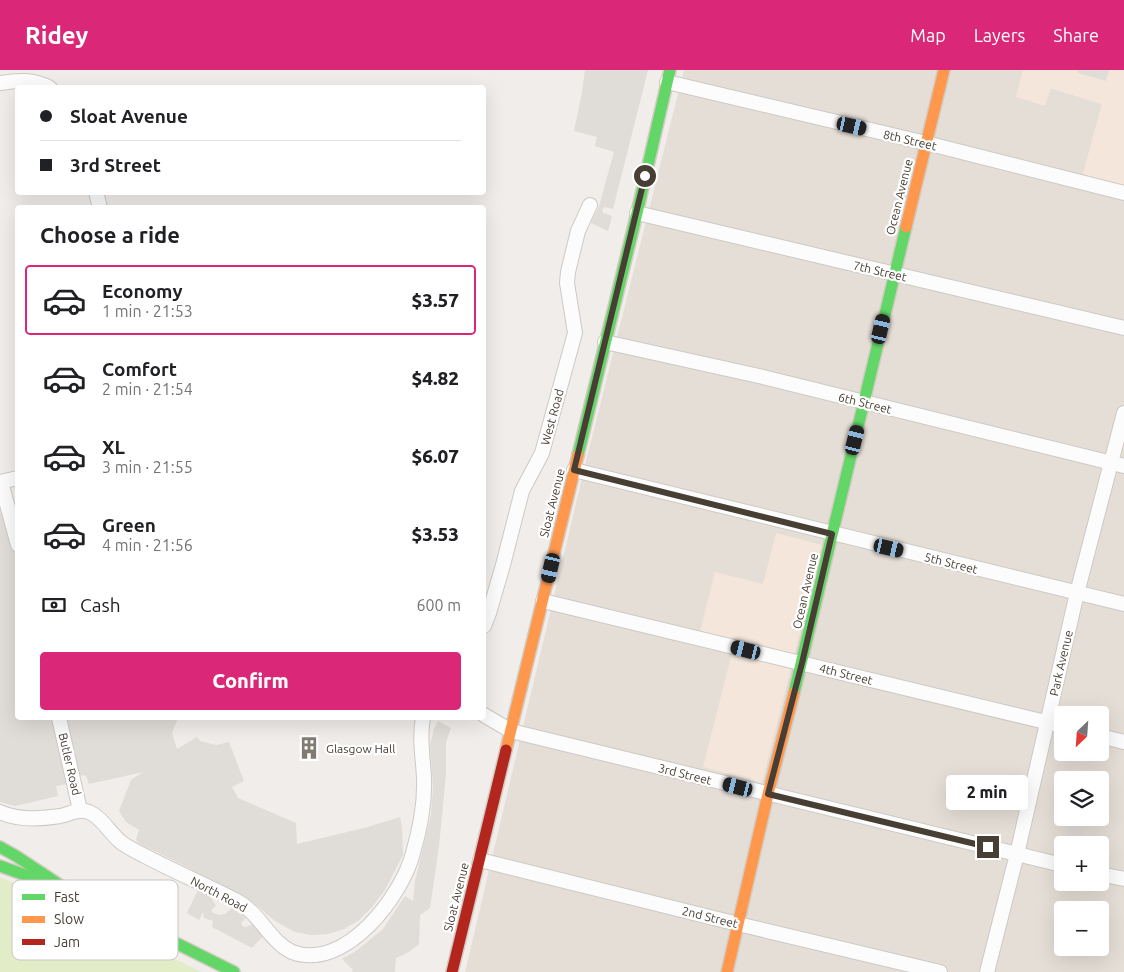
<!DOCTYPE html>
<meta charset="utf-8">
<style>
body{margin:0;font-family:Ubuntu,sans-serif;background:#f6f6f6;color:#202124;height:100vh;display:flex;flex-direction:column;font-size:19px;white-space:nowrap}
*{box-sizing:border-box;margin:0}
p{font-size:16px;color:#757577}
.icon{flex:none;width:28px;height:28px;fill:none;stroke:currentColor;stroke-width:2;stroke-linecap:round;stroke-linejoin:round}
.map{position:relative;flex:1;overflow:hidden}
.details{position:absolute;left:15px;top:135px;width:471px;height:515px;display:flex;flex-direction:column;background:#fff;border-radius:5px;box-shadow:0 5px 20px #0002}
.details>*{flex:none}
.top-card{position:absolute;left:15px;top:15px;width:471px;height:110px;border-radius:5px;box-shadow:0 5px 20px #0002;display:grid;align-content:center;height:110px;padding:0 25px;background:#fff}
.needle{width:32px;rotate:205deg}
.fabs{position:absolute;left:1054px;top:636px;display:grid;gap:10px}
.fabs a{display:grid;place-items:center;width:55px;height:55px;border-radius:5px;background:#fff;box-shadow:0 5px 20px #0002;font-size:25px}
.end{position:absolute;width:22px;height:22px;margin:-11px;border:6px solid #473e34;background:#fff;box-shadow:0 0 0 2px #fff}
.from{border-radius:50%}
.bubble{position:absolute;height:35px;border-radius:5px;background:#fff;box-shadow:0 5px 20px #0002;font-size:16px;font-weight:800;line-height:35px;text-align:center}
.car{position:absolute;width:15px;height:30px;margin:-15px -8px;border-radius:6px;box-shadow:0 0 4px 1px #0007;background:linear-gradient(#222 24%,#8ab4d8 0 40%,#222 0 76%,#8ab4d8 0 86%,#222 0)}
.top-card b{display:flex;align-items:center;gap:18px;height:48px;font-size:19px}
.top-card b+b{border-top:1px solid #e0e0e0}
.top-card i{width:12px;height:12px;background:#202124}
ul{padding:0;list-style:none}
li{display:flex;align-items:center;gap:15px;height:70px;margin:0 10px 8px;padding:0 15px;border:2px solid transparent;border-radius:5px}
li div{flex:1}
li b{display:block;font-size:19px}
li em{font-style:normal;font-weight:800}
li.current{border-color:#db2777}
li>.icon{width:45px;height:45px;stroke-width:1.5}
h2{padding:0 25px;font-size:22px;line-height:60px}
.pay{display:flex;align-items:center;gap:12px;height:55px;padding:0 25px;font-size:19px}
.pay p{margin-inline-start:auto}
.cta{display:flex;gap:10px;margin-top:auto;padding:10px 25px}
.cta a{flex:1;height:58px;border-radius:5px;background:#db2777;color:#fff;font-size:20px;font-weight:800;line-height:58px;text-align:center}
header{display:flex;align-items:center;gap:30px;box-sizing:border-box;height:70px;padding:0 25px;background:#db2777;color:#fff}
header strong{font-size:24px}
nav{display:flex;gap:28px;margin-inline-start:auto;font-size:18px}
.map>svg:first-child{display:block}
.residential{fill:#e5ded6;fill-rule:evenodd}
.commercial{fill:#f4e6db}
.green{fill:#e2ecc7}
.parking{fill:#e0dcd8}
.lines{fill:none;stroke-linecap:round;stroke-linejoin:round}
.street-casing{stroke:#cdc9c5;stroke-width:16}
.fast-casing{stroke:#d2cbc1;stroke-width:14}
.slow-casing{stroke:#d2cbc1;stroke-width:14}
.jam-casing{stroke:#d2cbc1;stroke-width:14}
.street{stroke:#fdfcfc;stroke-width:14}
.fast{stroke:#63d668;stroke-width:11}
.slow{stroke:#ff974d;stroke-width:11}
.jam{stroke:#b3261e;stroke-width:11}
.route{stroke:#473e34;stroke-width:6}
.labels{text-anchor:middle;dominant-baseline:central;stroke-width:4.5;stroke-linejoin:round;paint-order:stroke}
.street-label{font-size:12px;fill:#473e34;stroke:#fff}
.poi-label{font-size:12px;fill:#473e34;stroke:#fff;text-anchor:start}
.key{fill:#fff;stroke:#c8c5c2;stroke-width:1}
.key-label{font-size:14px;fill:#473e34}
</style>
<header>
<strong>Ridey</strong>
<nav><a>Map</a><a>Layers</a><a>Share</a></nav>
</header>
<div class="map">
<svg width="1124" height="902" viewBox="0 0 1124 902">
<rect width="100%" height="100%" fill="#f0edea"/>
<path class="residential" d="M 684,0 L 1023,0 L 1017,27 L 1050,18 L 1102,34 L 1079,119 L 1124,130 L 1124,902 L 465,902 L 586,391 ZM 1062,645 L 1100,645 L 1100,682 L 1062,682 ZM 1062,710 L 1100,710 L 1100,748 L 1062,748 ZM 1062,775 L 1100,775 L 1100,812 L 1062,812 ZM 1062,840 L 1100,840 L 1100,878 L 1062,878 Z"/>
<g class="commercial">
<path d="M 1023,0 L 1124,0 L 1124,130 L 1079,119 L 1102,34 L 1051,18 L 1045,36 L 1016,27 Z"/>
<path d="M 776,463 L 822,475 L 762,713 L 703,697 L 734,575 L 699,566 L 715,502 L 763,514 Z"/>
</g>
<path class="green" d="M 0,807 L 61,833 L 201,902 L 0,902 Z"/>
<g class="parking">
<path d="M 585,0 L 648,0 L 613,139 L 605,137 L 602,140 L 603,143 L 612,146 L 608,161 L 591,153 L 599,136 L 614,82 L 595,76 L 597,67 L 574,61 L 582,22 Z"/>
<path d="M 1078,0 L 1109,0 L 1109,1 L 1106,11 L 1078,3 Z"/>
<path d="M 17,440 L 18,648 L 178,648 L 172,663 L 177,679 L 197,667 L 200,671 L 216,675 L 229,672 L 244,711 L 232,717 L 238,728 L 296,753 L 297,774 L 368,757 L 400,747 L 402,758 L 403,785 L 385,820 L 372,837 L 358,851 L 344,859 L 328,864 L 311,865 L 295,862 L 275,851 L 254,833 L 237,822 L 138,773 L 136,769 L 139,760 L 126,752 L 119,741 L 131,710 L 143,702 L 89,714 L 86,706 L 82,705 L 67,714 L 56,716 L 58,726 L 15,736 L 0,732 L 0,443 Z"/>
<path d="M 438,651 L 451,658 L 446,672 L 446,704 L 439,776 L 430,838 L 420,845 L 419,874 L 409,882 L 396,888 L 395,902 L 352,902 L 353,900 L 342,889 L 356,881 L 383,859 L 405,826 L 413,831 L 415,811 L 431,745 L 433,717 L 430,675 L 434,659 Z"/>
<path d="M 1070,748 L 1080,748 L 1087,749 L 1080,775 L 1064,775 Z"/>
<path d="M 198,820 L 210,826 L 216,836 L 211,840 L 213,843 L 220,845 L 225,844 L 232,838 L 246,848 L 241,853 L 242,856 L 246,857 L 253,854 L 263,866 L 252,878 L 212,857 L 213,851 L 204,848 L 203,842 L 199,850 L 187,843 Z"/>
</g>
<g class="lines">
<defs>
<g id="street">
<path d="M 667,12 L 926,73 L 1124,123"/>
<path d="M 0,13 C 17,10 34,9 50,18"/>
<path d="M 96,122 L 100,138"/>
<path d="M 637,143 L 1124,258"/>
<path d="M 605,272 L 763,307 L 1124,396"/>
<path d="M 574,400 L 1124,534"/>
<path d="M 0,412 L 18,408"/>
<path d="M 1,412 L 18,475"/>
<path d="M 543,531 L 1062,656"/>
<path d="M 484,556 L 489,543 L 503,495 L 522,421 L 542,383 L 575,263 L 567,213 L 568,202 L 578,161 L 590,135"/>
<path d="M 484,645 L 511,661 L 1062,795"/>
<path d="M 59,648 L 80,740"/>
<path d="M 1100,666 L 1124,672"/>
<path d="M 0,742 C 17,750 42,749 60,746 C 70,744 79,738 89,742 C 103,748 110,764 122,773 C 129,778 137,782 145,786 C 175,802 207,815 237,831 C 260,843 269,871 292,882 C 345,902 402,826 413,783 C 420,759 425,732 424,708 C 423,687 419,668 423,648"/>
<path d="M 480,790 L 738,854 L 940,902"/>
<path d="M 1100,804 L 1124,809"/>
<path d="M 987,902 L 1017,784 L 1077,523 L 1124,343"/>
</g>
<g id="fast">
<path d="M 578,385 L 637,143 L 670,0"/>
<path d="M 794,623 L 906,157"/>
<path d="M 0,777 L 16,786 L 63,817 L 234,902"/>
<path d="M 0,796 L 39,810"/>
</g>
<g id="slow">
<path d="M 906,157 L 944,0"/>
<path d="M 506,680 L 578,385"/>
<path d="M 727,902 L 768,724 L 794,623"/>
</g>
<path id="jam" d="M 452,902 L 506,680"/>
</defs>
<use href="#street" class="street-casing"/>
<use href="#fast" class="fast-casing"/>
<use href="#slow" class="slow-casing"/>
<use href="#jam" class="jam-casing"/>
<use href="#street" class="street"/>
<use href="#fast" class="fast"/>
<use href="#slow" class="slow"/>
<use href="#jam" class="jam"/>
</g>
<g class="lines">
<path class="route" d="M 645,106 L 574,400 L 832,464 L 802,593 L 768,724 L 988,777"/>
</g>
<defs>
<symbol id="building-bare" viewBox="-9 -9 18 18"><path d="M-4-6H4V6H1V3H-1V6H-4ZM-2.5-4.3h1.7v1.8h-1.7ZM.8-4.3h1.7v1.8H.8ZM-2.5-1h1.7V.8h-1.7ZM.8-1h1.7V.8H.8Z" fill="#827b74" stroke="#fff" stroke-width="2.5" paint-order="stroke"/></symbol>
</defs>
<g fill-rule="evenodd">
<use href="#building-bare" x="293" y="662" width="32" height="32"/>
</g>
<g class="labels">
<g class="street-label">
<text transform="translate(910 70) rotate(13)">8th Street</text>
<text transform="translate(899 127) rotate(-76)">Ocean Avenue</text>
<text transform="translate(880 201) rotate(13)">7th Street</text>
<text transform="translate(865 333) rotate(14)">6th Street</text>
<text transform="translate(552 347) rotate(-75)">West Road</text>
<text transform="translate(552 433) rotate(-76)">Sloat Avenue</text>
<text transform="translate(951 493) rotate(14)">5th Street</text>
<text transform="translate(805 521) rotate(-77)">Ocean Avenue</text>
<text transform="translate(1061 593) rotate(-77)">Park Avenue</text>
<text transform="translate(846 604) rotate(14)">4th Street</text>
<text transform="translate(70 694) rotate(77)">Butler Road</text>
<text transform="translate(685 704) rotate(14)">3rd Street</text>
<text transform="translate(219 824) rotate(28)">North Road</text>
<text transform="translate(456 827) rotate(-76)">Sloat Avenue</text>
<text transform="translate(710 847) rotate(14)">2nd Street</text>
</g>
<g class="poi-label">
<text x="326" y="678">Glasgow Hall</text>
</g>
</g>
<rect x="12" y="810" width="166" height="80" rx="8" class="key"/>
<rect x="22" y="824" width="23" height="6" fill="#63d668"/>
<rect x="22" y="846" width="23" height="7" fill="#ff974d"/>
<rect x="22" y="869" width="23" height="6" fill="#b3261e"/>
<g class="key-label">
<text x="54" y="832">Fast</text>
<text x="54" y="854">Slow</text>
<text x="54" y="877">Jam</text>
</g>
</svg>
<div class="fabs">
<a><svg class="needle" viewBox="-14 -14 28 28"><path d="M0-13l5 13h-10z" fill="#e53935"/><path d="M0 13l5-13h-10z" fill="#757577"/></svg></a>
<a><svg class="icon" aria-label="layers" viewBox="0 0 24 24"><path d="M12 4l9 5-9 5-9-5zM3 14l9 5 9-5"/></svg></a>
<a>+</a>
<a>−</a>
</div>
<i class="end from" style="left:645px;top:106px"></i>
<i class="end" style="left:988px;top:777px"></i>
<div class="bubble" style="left:946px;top:705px;width:82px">2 min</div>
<i class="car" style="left:852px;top:56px;rotate:103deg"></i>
<i class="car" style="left:881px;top:259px;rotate:13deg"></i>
<i class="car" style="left:855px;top:370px;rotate:14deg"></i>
<i class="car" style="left:889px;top:478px;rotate:103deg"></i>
<i class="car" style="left:551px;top:498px;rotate:193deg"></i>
<i class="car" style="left:746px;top:580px;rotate:284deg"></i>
<i class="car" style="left:738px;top:717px;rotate:284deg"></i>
<div class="top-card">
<b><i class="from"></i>Sloat Avenue</b>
<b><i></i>3rd Street</b>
</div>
<section class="details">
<h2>Choose a ride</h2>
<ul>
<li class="current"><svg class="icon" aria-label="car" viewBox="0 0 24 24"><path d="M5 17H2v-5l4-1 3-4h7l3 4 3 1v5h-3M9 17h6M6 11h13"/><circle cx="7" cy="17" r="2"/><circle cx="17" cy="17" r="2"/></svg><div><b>Economy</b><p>1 min · 21:53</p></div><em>$3.57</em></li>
<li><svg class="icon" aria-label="car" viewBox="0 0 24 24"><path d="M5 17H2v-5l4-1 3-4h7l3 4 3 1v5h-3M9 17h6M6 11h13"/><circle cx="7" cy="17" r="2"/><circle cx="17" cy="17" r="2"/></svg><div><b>Comfort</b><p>2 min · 21:54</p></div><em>$4.82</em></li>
<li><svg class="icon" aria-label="car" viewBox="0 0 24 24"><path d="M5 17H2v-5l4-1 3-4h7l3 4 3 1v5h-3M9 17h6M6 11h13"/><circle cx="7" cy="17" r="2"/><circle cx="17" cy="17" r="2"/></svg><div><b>XL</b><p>3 min · 21:55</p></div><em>$6.07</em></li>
<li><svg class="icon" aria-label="car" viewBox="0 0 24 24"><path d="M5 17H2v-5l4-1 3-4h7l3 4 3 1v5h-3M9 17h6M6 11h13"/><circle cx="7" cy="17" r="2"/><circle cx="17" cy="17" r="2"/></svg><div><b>Green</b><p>4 min · 21:56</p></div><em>$3.53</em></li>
</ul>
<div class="pay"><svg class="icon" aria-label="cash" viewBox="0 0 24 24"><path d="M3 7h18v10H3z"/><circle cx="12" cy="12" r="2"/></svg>Cash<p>600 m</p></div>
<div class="cta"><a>Confirm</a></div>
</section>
</div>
